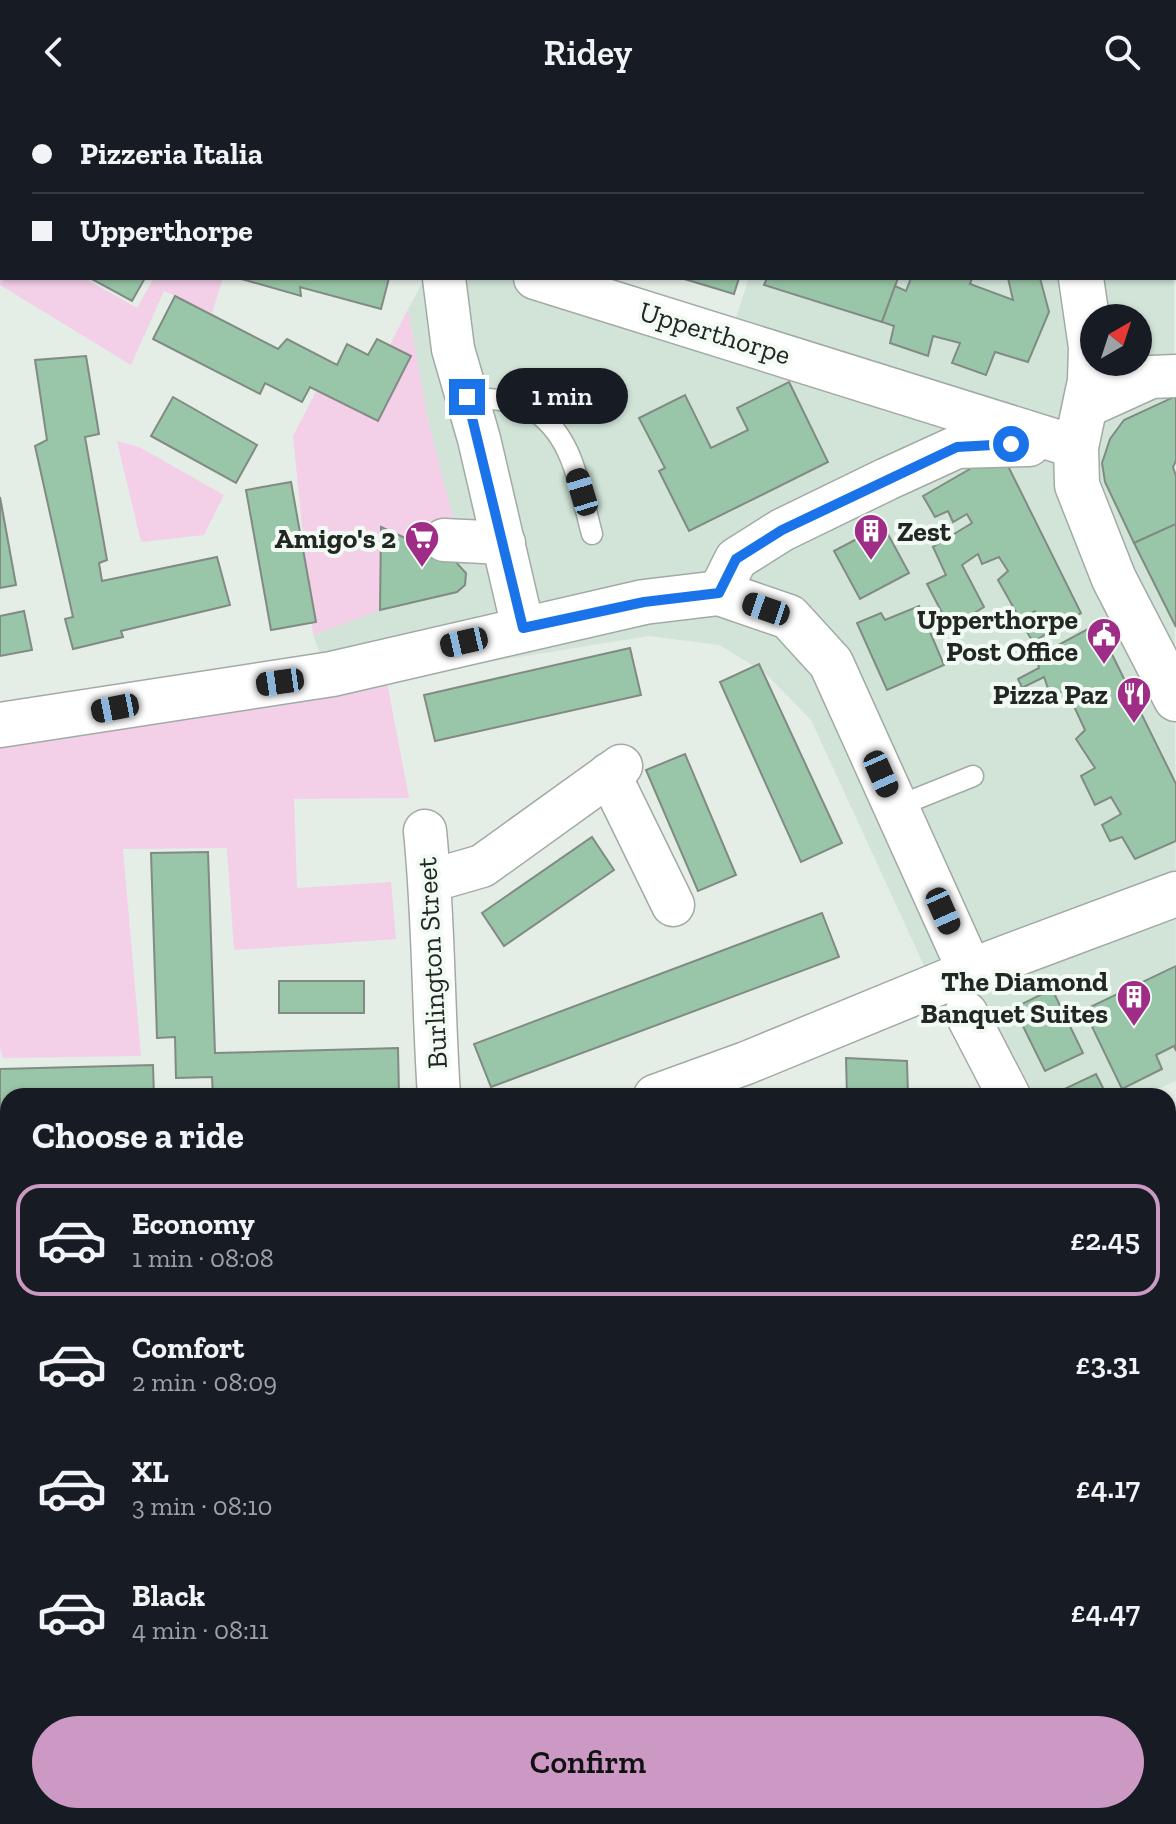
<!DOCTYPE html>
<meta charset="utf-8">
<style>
body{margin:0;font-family:"Zilla Slab",serif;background:#242831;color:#f1f3f6;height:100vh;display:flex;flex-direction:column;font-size:30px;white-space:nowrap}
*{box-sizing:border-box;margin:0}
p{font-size:26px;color:#9ea1a6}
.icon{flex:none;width:44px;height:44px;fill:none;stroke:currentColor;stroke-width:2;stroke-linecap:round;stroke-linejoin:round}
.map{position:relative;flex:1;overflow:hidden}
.details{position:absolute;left:0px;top:984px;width:1176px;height:736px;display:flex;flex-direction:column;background:#171b24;border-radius:24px 24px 0 0;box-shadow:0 2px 6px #0004}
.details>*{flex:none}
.banner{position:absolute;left:0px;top:0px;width:1176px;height:176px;box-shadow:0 2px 6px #0004;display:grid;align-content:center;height:176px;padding:0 32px;background:#171b24}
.needle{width:52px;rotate:39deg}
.buttons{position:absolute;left:1080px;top:200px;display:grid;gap:16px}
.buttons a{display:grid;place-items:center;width:72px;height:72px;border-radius:50%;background:#171b24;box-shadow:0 2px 6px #0004;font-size:40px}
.end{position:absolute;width:36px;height:36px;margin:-18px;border:10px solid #1a73e8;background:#fff;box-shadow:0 0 0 4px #fff}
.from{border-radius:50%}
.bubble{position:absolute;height:56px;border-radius:28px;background:#171b24;box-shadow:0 2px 6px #0004;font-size:26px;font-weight:600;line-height:56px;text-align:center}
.car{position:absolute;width:24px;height:48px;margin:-24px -12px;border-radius:10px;box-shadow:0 0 6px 2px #0007;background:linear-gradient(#222 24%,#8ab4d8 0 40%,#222 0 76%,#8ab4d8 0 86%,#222 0)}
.banner b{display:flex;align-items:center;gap:28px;height:76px;font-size:30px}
.banner b+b{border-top:2px solid #363941}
.banner i{width:20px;height:20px;background:#f1f3f6}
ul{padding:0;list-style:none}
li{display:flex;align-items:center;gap:24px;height:112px;margin:0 16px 12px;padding:0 16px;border:4px solid transparent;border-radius:24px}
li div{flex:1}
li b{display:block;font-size:30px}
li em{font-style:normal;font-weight:600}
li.on{border-color:#cc99c4}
li>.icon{width:72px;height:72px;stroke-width:1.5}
h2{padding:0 32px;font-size:36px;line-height:96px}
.primary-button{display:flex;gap:16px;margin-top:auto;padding:16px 32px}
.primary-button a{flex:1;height:92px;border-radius:48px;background:#cc99c4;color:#111;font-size:32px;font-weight:600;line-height:92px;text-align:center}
header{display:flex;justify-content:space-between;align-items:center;height:104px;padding:0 32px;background:#171b24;font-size:36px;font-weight:600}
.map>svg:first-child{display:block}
.built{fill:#d2e4d8;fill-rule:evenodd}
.green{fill:#f3cfe8}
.building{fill:#99c5a8;stroke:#818b84;stroke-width:2}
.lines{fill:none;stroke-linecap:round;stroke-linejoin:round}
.lane-casing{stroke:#a1aba4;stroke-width:23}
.street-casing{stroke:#a1aba4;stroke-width:45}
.secondary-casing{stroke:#a1aba4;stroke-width:47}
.lane{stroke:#fff;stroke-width:20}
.street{stroke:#fff;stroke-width:42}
.secondary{stroke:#fff;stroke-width:44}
.route{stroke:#1a73e8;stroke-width:10}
.labels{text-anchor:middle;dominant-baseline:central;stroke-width:8;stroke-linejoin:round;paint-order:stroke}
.street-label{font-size:28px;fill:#232724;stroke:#f1fbf4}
.poi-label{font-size:28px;font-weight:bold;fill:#232724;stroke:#f1fbf4;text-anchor:end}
</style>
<header><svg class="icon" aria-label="back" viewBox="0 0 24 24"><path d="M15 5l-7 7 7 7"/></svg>Ridey<svg class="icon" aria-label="search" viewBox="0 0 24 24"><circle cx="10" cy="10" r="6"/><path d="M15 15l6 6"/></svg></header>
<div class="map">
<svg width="1176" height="1720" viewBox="0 0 1176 1720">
<rect width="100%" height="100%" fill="#e4eee7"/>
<g class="built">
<path d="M 1174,155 L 1176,977 L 1142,992 L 984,992 L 811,616 L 764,568 L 719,541 L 649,532 L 333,583 L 313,531 L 380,506 L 381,423 L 453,414 L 428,317 L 408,205 L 425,174 L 505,174 L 727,241 L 749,174 L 1174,174 ZM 1094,214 L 1138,214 L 1138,258 L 1094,258 Z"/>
<path d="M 1176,1184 L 1176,1382 L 1168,1380 L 1168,1188 Z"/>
</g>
<g class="green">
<path d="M 0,137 L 2,174 L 84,174 L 137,204 L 154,174 L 223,174 L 212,209 L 164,187 L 131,261 L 0,181 Z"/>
<path d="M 408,205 L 428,317 L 453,414 L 433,445 L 381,424 L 380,506 L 313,531 L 293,332 L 317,286 L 378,317 L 411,252 L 390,241 Z"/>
<path d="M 117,337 L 139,343 L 224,391 L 204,431 L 141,438 Z"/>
<path d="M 386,573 L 409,694 L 294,695 L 297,784 L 391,778 L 396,835 L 234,846 L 227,744 L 123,745 L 141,952 L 3,954 L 0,944 L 0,635 Z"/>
<path d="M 0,1404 L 3,1420 L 8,1421 L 8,1712 L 1168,1712 L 1168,1588 L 1176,1580 L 1176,1720 L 0,1720 Z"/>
</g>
<g class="building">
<path d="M 0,0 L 95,0 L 2,2 L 2,9 Z"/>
<path d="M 239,0 L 298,0 L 304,2 L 238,2 Z"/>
<path d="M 519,0 L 573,0 L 518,2 Z"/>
<path d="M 1174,20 L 1176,20 L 1174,87 Z"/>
<path d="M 90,174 L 145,174 L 132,197 Z"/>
<path d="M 238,174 L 389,174 L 381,205 L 300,183 L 301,192 Z"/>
<path d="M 681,174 L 739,174 L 734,190 Z"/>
<path d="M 767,174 L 898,174 L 882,218 L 764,181 Z"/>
<path d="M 911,174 L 972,174 L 970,180 L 1013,196 L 1008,174 L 1040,174 L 1049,208 L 1028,258 L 995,248 L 986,271 L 952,259 L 960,239 L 933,232 L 928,252 L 890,239 L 894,222 L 882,218 L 895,182 L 906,187 Z"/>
<path d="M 175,192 L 278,245 L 287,235 L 337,261 L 347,240 L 368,251 L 377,235 L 411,252 L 378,317 L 310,283 L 302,298 L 265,279 L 260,290 L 153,235 Z"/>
<path d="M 86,252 L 99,330 L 85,333 L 107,456 L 99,459 L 102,477 L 217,453 L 230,501 L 121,527 L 123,533 L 73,545 L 65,515 L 73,513 L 35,342 L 47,336 L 35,256 Z"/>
<path d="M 789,278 L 828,358 L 689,427 L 659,367 L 665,364 L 639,314 L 685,291 L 711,344 L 748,326 L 737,304 Z"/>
<path d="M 1176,292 L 1176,357 L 1173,363 L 1176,372 L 1176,420 L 1134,439 L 1105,378 L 1102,359 L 1110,335 L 1124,316 Z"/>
<path d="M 173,293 L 257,341 L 236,379 L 151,332 Z"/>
<path d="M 977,361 L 1008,362 L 1081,509 L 1033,538 L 1027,528 L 1041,519 L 1035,507 L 1020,515 L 998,476 L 1008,467 L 999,453 L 982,460 L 978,450 L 962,461 L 984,503 L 950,524 L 927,480 L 946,471 L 933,443 L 972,419 L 967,410 L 953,418 L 948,407 L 935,413 L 923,392 Z"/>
<path d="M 291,378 L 316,518 L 271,526 L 246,386 Z"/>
<path d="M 0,393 L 16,481 L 0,484 Z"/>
<path d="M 1176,420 L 1176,523 L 1134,439 Z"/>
<path d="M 883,421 L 909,469 L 860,495 L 834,447 Z"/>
<path d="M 381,423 L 454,456 L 466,469 L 465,481 L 457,488 L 380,506 Z"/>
<path d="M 919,502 L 944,561 L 887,586 L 857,519 L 881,509 L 885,516 Z"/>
<path d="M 24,507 L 32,546 L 0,552 L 0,512 Z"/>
<path d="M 1097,520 L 1176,680 L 1176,737 L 1135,755 L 1122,733 L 1110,737 L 1102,721 L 1121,710 L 1111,693 L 1095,701 L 1081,672 L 1095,664 L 1076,635 L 1085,626 L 1066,585 L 1051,593 L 1044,573 L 1022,584 L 1018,575 L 1039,564 L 1036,553 Z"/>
<path d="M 630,544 L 641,591 L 435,637 L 424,591 Z"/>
<path d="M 759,560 L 842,739 L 801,758 L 720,578 Z"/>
<path d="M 685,650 L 736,771 L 698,787 L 646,666 Z"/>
<path d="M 592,733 L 614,766 L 504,842 L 482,809 Z"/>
<path d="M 208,748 L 215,949 L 398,944 L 399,992 L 213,992 L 212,973 L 176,974 L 175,933 L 157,934 L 151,749 Z"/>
<path d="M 822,809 L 839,853 L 491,983 L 474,940 Z"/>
<path d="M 1176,862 L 1176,947 L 1174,942 L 1156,951 L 1162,965 L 1122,985 L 1084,906 Z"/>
<rect x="279" y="877" width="85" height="32"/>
<path d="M 1052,885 L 1083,949 L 1045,967 L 1014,904 Z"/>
<path d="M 846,954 L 907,957 L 908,992 L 847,992 Z"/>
<path d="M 153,961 L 154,992 L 8,992 L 8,1024 L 0,1024 L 0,965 Z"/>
<path d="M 1096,970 L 1107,992 L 1057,992 L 1056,989 Z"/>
<path d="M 1176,1121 L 1176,1176 L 1168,1180 L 1168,1125 Z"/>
<rect x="0" y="1147" width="8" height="46"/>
</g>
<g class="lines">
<defs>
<g id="lane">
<path d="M 705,0 L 711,2"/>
<path d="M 635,2 L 635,0"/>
<path d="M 467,293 C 485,295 513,295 529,304 C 574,328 580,387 592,430"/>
<path d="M 896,703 L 973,672"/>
</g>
<g id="street">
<path d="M 185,1 L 185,0"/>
<path d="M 486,2 L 486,0"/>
<path d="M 1107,2 L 1117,0"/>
<path d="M 444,174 L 453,245 L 479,335 L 523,524"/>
<path d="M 535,174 L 1076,343"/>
<path d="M 1085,303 L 1151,273 L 1176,272"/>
<path d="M 444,436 L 504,439"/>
<path d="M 719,489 L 736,455 L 782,426 L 887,375 L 957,343 L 1029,341"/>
<path d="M 609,670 L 673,801"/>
<path d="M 425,727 C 434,815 433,903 439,992"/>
<path d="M 430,777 L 482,762 L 621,662"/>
<path d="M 966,909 L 1009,992"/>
<path d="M 655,992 L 746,959 L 970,867"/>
<path d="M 0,1073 L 8,1072"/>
<path d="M 1168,1319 L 1176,1335"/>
<path d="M 1168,1406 L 1176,1406"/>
</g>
<g id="secondary">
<path d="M 1041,0 L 1042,2"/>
<path d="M 1081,174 L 1091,243 L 1090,277 L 1076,343 L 1077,381 L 1114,475 L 1176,595"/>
<path d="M 0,621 L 332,570 L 644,498 L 719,489 L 789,513 L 831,559 L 970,867 L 1176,790"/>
</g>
</defs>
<use href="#lane" class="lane-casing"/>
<use href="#street" class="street-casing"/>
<use href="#secondary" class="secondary-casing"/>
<use href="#lane" class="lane"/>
<use href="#street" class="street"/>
<use href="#secondary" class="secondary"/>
</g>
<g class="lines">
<path class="route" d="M 467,293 L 523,524 L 644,498 L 719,489 L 736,455 L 782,426 L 957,343 L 1011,340"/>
</g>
<defs>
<symbol id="building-pin" viewBox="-11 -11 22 30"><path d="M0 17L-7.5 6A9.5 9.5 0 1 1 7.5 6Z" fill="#9f2c87" stroke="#f1fbf4"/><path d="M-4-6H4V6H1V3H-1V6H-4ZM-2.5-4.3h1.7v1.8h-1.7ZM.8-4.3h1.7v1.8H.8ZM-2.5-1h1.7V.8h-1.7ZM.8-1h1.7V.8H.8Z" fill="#fff"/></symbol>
<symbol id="supermarket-pin" viewBox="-11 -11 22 30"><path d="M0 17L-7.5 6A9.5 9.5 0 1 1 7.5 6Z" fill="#9f2c87" stroke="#f1fbf4"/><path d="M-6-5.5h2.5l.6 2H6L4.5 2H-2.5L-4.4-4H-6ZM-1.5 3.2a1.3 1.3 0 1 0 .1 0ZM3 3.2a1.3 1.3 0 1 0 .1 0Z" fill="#fff"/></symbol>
<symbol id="civic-pin" viewBox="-11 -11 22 30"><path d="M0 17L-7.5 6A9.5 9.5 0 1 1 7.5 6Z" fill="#9f2c87" stroke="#f1fbf4"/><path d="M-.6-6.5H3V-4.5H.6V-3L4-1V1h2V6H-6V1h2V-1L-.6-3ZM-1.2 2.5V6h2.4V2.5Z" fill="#fff"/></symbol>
<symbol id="restaurant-pin" viewBox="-11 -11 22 30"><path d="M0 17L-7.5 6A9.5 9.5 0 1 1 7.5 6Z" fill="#9f2c87" stroke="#f1fbf4"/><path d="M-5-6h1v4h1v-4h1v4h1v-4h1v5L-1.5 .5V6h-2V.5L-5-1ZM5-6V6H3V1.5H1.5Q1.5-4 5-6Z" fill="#fff"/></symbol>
</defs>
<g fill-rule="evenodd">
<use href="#building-pin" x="851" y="407" width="40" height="54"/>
<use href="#supermarket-pin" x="402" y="414" width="40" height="54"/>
<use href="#civic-pin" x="1084" y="511" width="40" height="54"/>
<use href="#restaurant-pin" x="1114" y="570" width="40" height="54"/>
<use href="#building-pin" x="1114" y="873" width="40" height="54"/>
</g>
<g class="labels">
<g class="street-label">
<text transform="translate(715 229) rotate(17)">Upperthorpe</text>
<text transform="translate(432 859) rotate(-93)">Burlington Street</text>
</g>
<g class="poi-label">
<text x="897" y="427" text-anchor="start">Zest</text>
<text x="396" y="434">Amigo's 2</text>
<text x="1078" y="515">Upperthorpe<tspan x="1078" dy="32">Post Office</tspan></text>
<text x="1108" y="590">Pizza Paz</text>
<text x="1108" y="877">The Diamond<tspan x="1108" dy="32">Banquet Suites</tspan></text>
</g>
</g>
</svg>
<div class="buttons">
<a><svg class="needle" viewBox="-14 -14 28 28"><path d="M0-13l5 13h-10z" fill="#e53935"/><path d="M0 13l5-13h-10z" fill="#9ea1a6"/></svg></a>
</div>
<i class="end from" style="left:1011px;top:340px"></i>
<i class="end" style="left:467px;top:293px"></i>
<div class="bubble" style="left:496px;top:264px;width:132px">1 min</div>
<i class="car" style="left:582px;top:388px;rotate:343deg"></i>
<i class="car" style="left:766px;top:505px;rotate:289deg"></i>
<i class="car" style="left:464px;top:538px;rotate:257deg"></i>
<i class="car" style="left:280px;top:578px;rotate:262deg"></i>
<i class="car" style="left:115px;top:604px;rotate:259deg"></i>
<i class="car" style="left:881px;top:670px;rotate:156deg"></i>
<i class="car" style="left:943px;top:807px;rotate:156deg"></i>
<div class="banner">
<b><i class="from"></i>Pizzeria Italia</b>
<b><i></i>Upperthorpe</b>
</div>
<section class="details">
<h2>Choose a ride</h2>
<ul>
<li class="on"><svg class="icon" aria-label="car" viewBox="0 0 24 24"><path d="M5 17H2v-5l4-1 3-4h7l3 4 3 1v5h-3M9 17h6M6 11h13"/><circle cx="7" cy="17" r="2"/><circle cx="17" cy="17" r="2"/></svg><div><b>Economy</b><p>1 min · 08:08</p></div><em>£2.45</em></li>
<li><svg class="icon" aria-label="car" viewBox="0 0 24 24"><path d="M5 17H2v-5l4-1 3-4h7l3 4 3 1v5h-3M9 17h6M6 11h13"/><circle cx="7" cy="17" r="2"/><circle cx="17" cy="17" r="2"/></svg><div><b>Comfort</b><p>2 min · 08:09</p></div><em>£3.31</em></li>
<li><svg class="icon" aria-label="car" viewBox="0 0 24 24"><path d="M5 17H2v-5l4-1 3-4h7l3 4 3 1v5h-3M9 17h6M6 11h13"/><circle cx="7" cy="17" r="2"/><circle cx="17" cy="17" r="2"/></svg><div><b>XL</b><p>3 min · 08:10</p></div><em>£4.17</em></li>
<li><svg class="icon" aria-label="car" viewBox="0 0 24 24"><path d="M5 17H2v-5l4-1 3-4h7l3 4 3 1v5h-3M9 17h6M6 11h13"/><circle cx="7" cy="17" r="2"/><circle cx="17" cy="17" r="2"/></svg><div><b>Black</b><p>4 min · 08:11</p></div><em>£4.47</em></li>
</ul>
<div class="primary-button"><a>Confirm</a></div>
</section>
</div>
